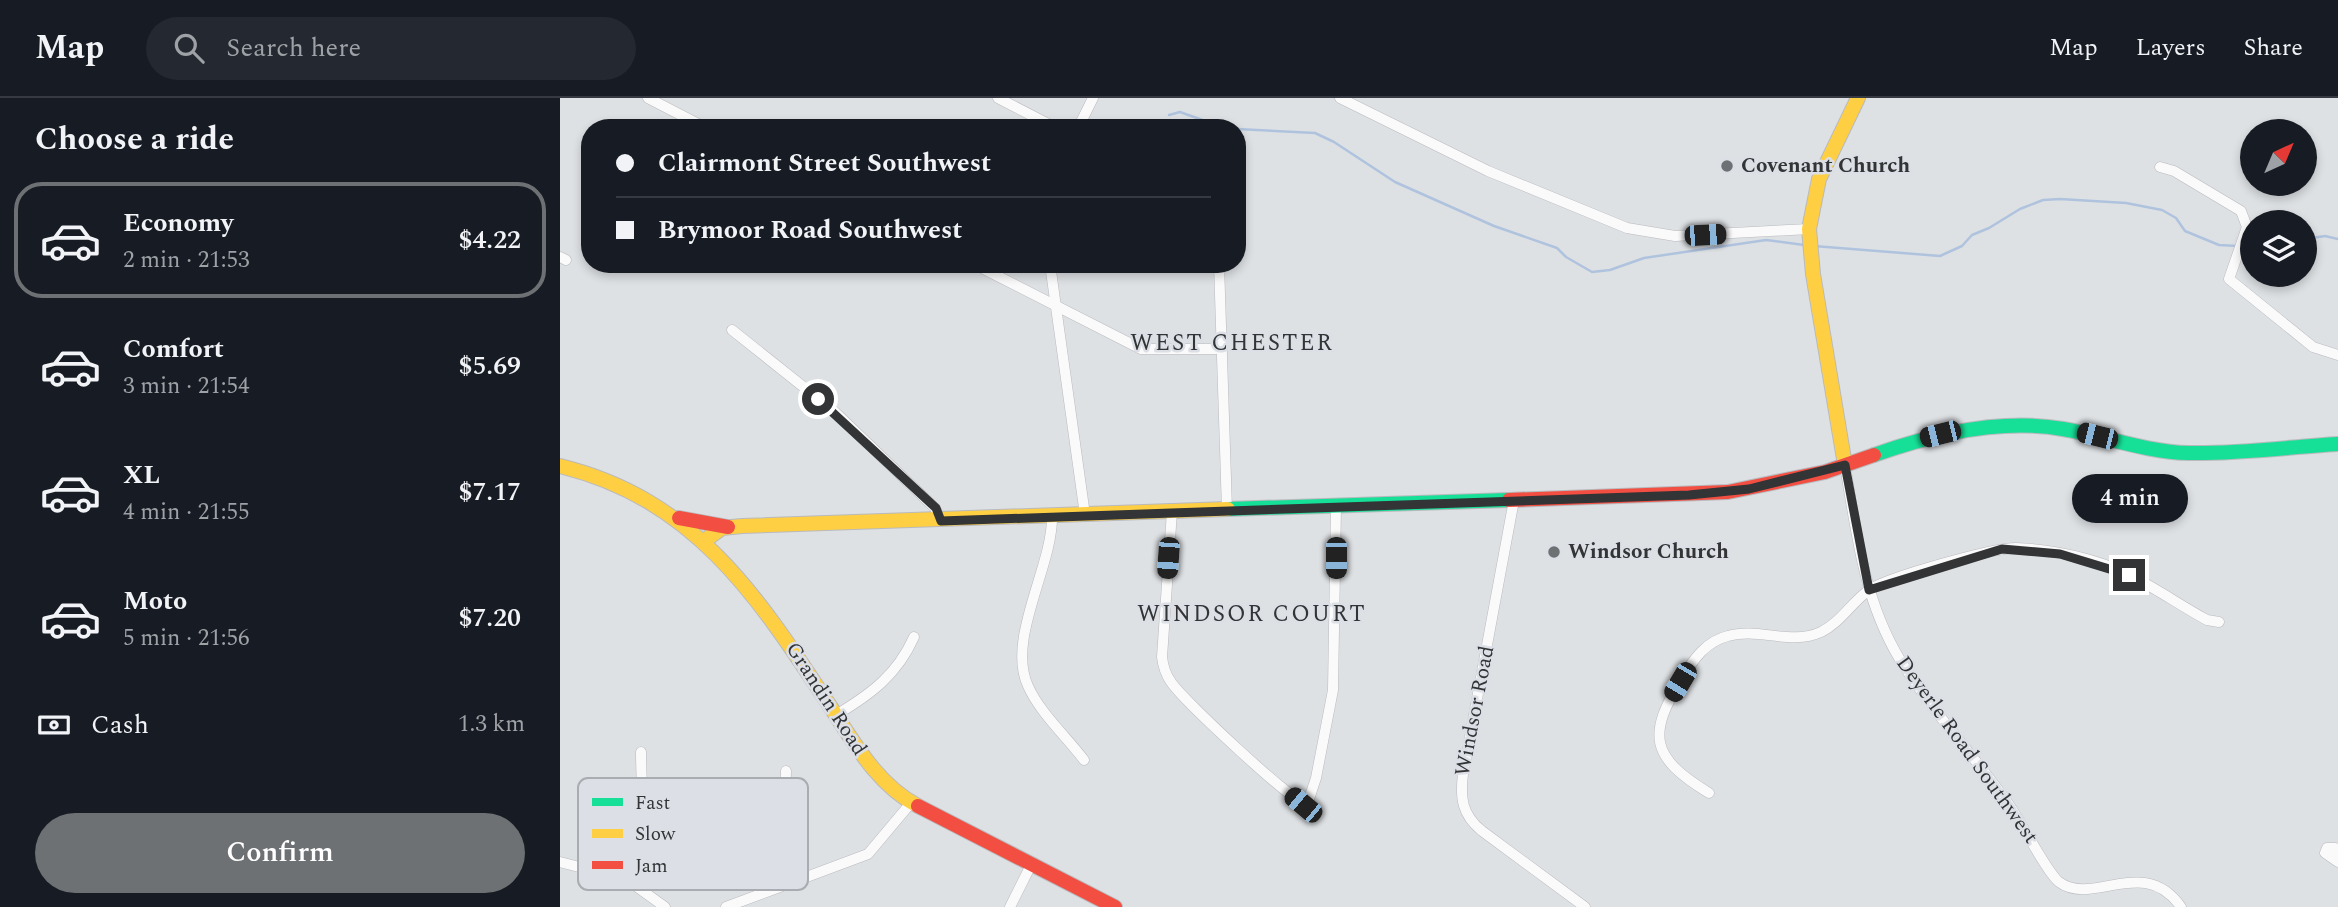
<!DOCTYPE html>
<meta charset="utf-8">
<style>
body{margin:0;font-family:Spectral,serif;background:#242831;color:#f1f3f6;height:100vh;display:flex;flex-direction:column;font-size:26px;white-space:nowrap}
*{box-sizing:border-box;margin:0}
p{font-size:23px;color:#9ea1a6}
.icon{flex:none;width:38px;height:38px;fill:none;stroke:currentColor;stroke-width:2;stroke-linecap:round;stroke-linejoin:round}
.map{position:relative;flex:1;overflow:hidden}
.side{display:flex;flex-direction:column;background:#171b24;width:560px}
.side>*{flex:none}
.hud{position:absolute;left:21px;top:21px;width:665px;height:154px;border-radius:28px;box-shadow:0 4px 10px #0003;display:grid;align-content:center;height:154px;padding:0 35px;background:#171b24}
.needle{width:46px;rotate:44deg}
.controls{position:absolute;left:1680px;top:21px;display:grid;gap:14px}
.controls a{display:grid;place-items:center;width:77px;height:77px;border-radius:50%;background:#171b24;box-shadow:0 4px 10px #0003;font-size:35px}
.end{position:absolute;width:32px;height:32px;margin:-16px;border:9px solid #323436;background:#fff;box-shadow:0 0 0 4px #fff}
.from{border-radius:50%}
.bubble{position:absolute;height:49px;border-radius:24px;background:#171b24;box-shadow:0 4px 10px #0003;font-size:23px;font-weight:600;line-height:49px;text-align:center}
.car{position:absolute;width:21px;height:42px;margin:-21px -10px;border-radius:9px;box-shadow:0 0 5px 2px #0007;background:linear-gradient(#222 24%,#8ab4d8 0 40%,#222 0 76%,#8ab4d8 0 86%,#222 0)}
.hud b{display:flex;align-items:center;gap:24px;height:66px;font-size:26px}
.hud b+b{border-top:2px solid #363941}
.hud i{width:18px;height:18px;background:#f1f3f6}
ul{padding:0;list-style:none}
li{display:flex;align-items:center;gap:21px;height:116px;margin:0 14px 10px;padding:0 21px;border:4px solid transparent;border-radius:28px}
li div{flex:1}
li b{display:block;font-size:26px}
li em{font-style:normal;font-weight:600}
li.active{border-color:#6e7173}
li>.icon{width:63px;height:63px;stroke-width:1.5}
h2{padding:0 35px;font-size:32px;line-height:84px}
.pay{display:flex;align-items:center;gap:18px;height:77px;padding:0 35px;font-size:26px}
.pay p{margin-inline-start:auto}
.cta{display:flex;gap:14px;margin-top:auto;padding:14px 35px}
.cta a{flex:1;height:80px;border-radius:42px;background:#6e7173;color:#fff;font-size:28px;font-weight:600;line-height:80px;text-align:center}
header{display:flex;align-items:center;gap:42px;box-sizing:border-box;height:98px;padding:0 35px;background:#171b24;border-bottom:2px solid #363941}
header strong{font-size:33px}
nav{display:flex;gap:38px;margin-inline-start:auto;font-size:24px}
.search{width:490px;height:63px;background:#242831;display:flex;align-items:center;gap:18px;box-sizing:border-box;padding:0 24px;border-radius:38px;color:#9ea1a6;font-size:26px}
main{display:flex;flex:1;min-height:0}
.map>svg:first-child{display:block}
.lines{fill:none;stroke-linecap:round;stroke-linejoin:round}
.stream{stroke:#afc3de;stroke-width:2.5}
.street-casing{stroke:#b9babd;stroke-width:11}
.fast-casing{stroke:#b9babd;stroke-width:16}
.slow-casing{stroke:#b9babd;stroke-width:16}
.jam-casing{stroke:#b9babd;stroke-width:16}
.street{stroke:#fafafb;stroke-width:10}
.fast{stroke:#16e098;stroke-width:14}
.slow{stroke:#ffcf43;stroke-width:14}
.jam{stroke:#f24e42;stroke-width:14}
.route{stroke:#323436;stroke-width:9}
.poi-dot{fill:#6e7173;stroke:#dce0e6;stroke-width:2.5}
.labels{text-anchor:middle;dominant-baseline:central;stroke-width:5;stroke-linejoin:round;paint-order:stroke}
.poi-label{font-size:21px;font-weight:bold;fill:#323436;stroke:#dce0e6;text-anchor:start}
.street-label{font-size:21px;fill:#323436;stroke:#dce0e6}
.neighbourhood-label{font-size:23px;letter-spacing:2px;fill:#323436;stroke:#dce0e6}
.key{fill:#dce0e6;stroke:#a9acb1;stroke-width:2}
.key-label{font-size:19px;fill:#323436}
</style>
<header>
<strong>Map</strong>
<div class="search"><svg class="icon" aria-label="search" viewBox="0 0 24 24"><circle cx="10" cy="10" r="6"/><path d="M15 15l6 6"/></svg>Search here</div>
<nav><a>Map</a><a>Layers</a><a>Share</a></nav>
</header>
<main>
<section class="side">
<h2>Choose a ride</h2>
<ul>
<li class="active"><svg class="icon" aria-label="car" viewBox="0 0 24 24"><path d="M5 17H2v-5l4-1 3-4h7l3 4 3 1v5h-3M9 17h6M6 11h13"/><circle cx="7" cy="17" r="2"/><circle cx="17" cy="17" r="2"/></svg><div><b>Economy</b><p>2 min · 21:53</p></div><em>$4.22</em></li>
<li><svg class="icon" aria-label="car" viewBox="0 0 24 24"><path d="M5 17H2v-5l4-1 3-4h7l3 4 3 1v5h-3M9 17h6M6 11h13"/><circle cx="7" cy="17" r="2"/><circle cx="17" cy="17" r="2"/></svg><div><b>Comfort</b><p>3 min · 21:54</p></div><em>$5.69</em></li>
<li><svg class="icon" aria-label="car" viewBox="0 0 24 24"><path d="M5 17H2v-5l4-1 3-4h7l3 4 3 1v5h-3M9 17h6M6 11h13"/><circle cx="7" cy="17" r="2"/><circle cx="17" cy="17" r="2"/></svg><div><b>XL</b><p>4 min · 21:55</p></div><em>$7.17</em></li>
<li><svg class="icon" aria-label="car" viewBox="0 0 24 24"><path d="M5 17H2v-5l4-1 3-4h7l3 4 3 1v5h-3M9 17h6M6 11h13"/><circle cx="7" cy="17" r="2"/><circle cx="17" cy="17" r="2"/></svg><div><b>Moto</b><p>5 min · 21:56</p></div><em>$7.20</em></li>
</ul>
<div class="pay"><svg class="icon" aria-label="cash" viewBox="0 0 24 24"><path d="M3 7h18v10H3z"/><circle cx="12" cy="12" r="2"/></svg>Cash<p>1.3 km</p></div>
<div class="cta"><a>Confirm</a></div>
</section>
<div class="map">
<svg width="1778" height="809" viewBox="0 0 1778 809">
<rect width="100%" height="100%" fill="#dee1e4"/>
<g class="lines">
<g class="stream">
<path d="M 609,17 L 620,14 L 665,30"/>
<path d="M 677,31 L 755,35 L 774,44 L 835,84 L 934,128 L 997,150 L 1006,159 L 1032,174 L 1050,172 L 1084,160 L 1206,142 L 1244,147"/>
<path d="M 1745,141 L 1765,138 L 1778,141"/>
<path d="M 1254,148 L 1380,158 L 1402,148 L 1412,137 L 1429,130 L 1460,111 L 1483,102 L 1500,101 L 1566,105 L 1602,112 L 1616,120 L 1625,133 L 1659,147 L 1678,148"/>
<path d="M 1684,148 L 1692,148"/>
</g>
<defs>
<g id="street">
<path d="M 88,0 L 146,30"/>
<path d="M 438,0 L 496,30"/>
<path d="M 780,0 L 928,73 L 1067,130 L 1115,138 L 1249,131"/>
<path d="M 518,30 L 533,0"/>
<path d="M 1600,69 L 1614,73 L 1681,113 L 1687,129 L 1669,181 L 1753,249 L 1778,257"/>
<path d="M 0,159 L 6,162"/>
<path d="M 414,166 L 581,251 L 661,251"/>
<path d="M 490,166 L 525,417"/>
<path d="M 659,166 L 667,412"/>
<path d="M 172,232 L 275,314 L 375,410 L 381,423"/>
<path d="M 1285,367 C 1296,433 1304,502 1339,560 C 1370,611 1412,655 1447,704 C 1460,721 1487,775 1499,784 C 1533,809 1584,756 1621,809"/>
<path d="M 954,402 L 903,676 C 900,700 902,717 922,733 L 1025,809"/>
<path d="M 612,413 L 602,559 C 603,568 606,577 611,584 C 623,602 731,703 747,707 L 756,680 L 773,592 L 776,408"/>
<path d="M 492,418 C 493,468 446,541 468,588 C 480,615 506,638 524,662"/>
<path d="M 276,617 C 311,596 337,577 354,539"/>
<path d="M 226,673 L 224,748 L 236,785"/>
<path d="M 1149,695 C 1090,659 1087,637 1122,580 C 1133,562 1146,543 1168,538 C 1199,529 1230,548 1261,534 C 1281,524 1292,504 1309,492 C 1329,479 1432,450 1456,450 C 1493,451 1537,461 1569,477 C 1596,490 1621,508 1647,522 L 1659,524"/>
<path d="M 1767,750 L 1775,750 L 1778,764 L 1765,755 Z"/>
<path d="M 0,764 L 66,781 L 105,809"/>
<path d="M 66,781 C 89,744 81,696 81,654"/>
<path d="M 166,809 L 308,756 L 350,706"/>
<path d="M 450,809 L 472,765"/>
</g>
<g id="fast">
<path d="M 1314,357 C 1373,336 1440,320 1503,331 C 1544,338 1586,354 1629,355 C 1678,356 1729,349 1778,346"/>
<path d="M 668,411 L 949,402"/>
</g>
<g id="slow">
<path d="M 1285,367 L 1253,176 L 1249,131 L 1259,81 L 1298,0"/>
<path d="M 0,368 C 134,401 196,496 268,605 C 293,643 317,687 358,708"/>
<path d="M 144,443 L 162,430 L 182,428 L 668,411"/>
</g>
<g id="jam">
<path d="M 949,402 L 1168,394 L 1265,374 L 1314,357"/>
<path d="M 119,420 L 168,429"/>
<path d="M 358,708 L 555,809"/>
</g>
</defs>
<use href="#street" class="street-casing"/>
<use href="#fast" class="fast-casing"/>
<use href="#slow" class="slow-casing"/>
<use href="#jam" class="jam-casing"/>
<use href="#street" class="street"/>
<use href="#fast" class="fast"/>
<use href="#slow" class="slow"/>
<use href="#jam" class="jam"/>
</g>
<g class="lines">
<path class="route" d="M 258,301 L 376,410 L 381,423 L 1129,397 L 1189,391 L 1285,367 L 1309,492 L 1442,451 L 1500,456 L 1569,477"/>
</g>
<g class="poi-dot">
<circle cx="1167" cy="68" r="7"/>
<circle cx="994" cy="454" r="7"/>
</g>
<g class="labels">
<g class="poi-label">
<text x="1181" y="68">Covenant Church</text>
<text x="1008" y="454">Windsor Church</text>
</g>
<g class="street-label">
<text transform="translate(266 601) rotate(57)">Grandin Road</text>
<text transform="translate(915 613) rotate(-79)">Windsor Road</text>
<text transform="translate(1407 652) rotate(54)">Deyerle Road Southwest</text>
</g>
<g class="neighbourhood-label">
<text x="672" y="245">WEST CHESTER</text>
<text x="692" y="516">WINDSOR COURT</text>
</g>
</g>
<rect x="18" y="680" width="230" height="112" rx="10" class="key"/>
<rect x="32" y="700" width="31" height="8" fill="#16e098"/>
<rect x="32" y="731" width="31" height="9" fill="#ffcf43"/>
<rect x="32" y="763" width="31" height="8" fill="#f24e42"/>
<g class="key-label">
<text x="75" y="711">Fast</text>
<text x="75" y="742">Slow</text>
<text x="75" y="774">Jam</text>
</g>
</svg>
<div class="controls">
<a><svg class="needle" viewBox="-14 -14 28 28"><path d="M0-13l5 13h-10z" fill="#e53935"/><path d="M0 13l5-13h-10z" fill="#9ea1a6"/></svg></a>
<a><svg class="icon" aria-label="layers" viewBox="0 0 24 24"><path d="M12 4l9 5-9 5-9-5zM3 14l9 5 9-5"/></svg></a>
</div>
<i class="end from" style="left:258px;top:301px"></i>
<i class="end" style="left:1569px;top:477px"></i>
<div class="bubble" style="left:1512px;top:376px;width:116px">4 min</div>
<i class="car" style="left:1145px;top:137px;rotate:87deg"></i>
<i class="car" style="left:1380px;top:336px;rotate:256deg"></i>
<i class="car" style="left:1537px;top:338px;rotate:284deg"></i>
<i class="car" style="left:608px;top:460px;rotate:184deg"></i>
<i class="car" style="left:776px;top:460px;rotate:180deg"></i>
<i class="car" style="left:1120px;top:584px;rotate:211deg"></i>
<i class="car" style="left:743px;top:707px;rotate:310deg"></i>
<div class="hud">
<b><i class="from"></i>Clairmont Street Southwest</b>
<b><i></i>Brymoor Road Southwest</b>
</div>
</div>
</main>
